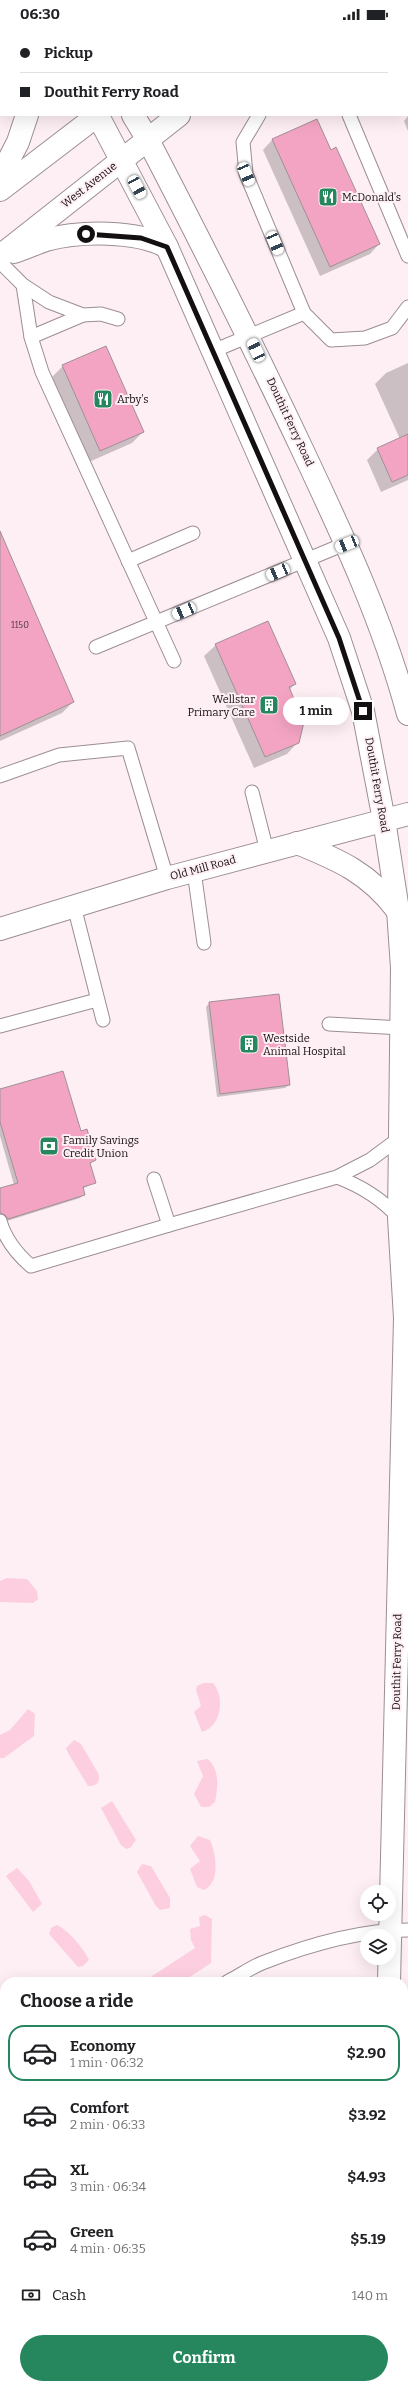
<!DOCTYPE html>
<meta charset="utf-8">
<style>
body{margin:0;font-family:Bitter,serif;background:#f2f2f2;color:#202124;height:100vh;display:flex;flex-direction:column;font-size:15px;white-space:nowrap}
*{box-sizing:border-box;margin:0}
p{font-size:13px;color:#757577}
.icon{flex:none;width:22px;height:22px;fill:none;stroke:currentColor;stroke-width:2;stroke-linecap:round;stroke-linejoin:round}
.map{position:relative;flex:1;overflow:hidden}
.side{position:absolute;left:0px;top:1949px;width:408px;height:412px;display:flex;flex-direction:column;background:#fff;border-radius:16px 16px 0 0;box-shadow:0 4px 16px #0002}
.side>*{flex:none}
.guide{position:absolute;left:0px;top:0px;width:408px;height:88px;box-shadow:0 4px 16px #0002;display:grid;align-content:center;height:88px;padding:0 20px;background:#fff}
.controls{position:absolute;left:360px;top:1857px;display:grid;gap:8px}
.controls a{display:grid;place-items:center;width:36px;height:36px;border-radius:50%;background:#fff;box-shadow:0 4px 16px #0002;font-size:20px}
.end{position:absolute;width:18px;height:18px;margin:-9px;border:5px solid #141011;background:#fff;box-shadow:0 0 0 2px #fff}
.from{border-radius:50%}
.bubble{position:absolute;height:28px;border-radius:14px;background:#fff;box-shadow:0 4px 16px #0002;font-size:13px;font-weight:700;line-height:28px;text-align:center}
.car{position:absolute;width:12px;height:24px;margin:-12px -6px;border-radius:5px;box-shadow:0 0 3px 1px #0007;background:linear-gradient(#fff 24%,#345 0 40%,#fff 0 76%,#345 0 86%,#fff 0)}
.guide b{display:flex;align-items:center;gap:14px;height:38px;font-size:15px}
.guide b+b{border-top:1px solid #e0e0e0}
.guide i{width:10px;height:10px;background:#202124}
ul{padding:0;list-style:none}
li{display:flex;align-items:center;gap:12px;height:56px;margin:0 8px 6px;padding:0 12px;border:2px solid transparent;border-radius:16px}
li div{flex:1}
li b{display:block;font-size:15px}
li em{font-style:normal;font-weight:700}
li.active{border-color:#26865e}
li>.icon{width:36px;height:36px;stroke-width:1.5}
h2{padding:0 20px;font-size:18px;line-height:48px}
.pay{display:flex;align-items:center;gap:10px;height:44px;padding:0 20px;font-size:15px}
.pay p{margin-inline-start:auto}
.action{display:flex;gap:8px;margin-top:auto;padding:8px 20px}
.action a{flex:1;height:46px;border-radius:24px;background:#26865e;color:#fff;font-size:16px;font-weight:700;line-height:46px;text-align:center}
.status{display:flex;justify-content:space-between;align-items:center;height:28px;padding:0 20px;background:#fff;direction:ltr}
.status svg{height:11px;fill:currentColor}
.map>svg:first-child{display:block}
.green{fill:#fdcedf}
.shadow{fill:#0003}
.building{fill:#f4a4c3;stroke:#9e9196}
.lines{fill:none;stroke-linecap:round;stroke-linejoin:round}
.service-casing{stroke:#9b8e93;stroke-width:15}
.tertiary-casing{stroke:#9b8e93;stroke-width:24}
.secondary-casing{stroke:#9b8e93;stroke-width:24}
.primary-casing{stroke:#9b8e93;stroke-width:24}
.service{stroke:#fff;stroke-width:13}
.tertiary{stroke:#fff;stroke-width:22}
.secondary{stroke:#fff;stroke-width:22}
.primary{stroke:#fff;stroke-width:22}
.route{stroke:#141011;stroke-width:5}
.labels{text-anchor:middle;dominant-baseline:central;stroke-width:4;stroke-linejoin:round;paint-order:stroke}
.number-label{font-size:9px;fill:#4c353e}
.street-label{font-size:11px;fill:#141011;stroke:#feeff4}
.poi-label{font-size:11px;fill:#141011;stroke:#feeff4;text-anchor:start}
</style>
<div class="status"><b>06:30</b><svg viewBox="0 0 49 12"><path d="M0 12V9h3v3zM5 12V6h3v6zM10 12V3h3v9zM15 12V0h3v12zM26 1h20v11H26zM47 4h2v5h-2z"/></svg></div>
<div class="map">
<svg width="408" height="2361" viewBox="0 0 408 2361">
<rect width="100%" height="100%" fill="#feeff4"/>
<g class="green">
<path d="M 7,1550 L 27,1551 L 37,1563 L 38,1571 L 33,1575 L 0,1574 L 0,1553 Z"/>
<path d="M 203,1655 L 213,1655 C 225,1669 222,1698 202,1704 L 194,1684 L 201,1678 L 196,1662 L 197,1658 Z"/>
<path d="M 28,1681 L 35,1686 L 34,1708 L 4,1730 L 0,1730 L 0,1707 L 10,1702 Z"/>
<path d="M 74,1712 L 81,1716 L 98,1745 C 101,1754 97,1758 88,1758 L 68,1725 L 66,1720 Z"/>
<path d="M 208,1731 C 220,1743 218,1758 215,1774 L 209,1779 L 201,1779 L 194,1766 L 203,1748 L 197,1733 Z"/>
<path d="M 112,1773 L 136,1812 L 130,1820 L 126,1821 L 121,1817 L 101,1780 Z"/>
<path d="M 198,1808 L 210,1812 C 216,1826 221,1854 204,1862 L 197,1859 L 190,1841 L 200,1833 L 190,1818 Z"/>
<path d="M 142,1836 L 151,1838 L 170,1870 L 170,1880 L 160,1882 L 156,1878 L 137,1844 Z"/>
<path d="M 17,1840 L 29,1853 L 42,1876 L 33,1884 L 6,1848 Z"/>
<path d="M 205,1887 L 212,1891 L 211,1935 L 182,1954 L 143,1954 L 195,1920 L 191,1912 L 190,1901 L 200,1898 L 199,1889 Z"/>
<path d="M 57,1897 C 70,1904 83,1920 89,1932 L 83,1938 L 78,1939 L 49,1906 L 51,1900 Z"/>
</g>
<g class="shadow">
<path d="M 408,88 L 408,103 L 404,93 Z"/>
<path d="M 316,92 L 379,216 L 370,226 L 320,248 L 263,122 L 272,112 Z"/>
<path d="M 408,335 L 408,452 L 381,464 L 367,432 L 378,421 L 400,411 L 375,356 L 386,345 Z"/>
<path d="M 63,338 L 143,404 L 132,415 L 89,434 L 52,349 Z"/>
<path d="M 0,514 L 73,674 L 62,685 L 0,713 Z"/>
<path d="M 216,617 L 295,656 L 289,662 L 298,714 L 287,726 L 254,740 L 204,628 Z"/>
<path d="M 209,975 L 289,1057 L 285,1060 L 217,1069 L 206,979 Z"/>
<path d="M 0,1062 L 80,1104 L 95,1132 L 89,1136 L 94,1155 L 82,1161 L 84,1166 L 80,1170 L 4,1194 L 0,1190 L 0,1161 L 14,1157 L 0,1108 Z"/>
<path d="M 0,2109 L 5,2110 L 5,2185 L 0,2190 Z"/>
</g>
<g class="building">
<path d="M 317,91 L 331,122 L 336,119 L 380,216 L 330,239 L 272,111 Z"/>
<path d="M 106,318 L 144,404 L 100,423 L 62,337 Z"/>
<path d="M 408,406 L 408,447 L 392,454 L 377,420 Z"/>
<path d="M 0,503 L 74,674 L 0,708 Z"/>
<path d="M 268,593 L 296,656 L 289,659 L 304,694 L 299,715 L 265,729 L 215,616 Z"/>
<path d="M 279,966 L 290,1057 L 220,1066 L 209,974 Z"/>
<path d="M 63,1043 L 81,1103 L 87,1101 L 96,1132 L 90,1135 L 96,1155 L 83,1159 L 85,1167 L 8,1191 L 5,1187 L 0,1185 L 0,1160 L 18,1155 L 0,1094 L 0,1061 Z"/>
</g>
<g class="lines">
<defs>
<g id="service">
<path d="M 311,0 L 312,1"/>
<path d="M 259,87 L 243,114 L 246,146 L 304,285 L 331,312 L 365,310 L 392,300 L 408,279"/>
<path d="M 349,87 L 408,228"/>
<path d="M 0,234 L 23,257 L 49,274 L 83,287 L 101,286 L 118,291"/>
<path d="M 23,257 L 31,309 L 42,344 L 174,633"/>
<path d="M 31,309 L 83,287"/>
<path d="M 213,323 L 304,285"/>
<path d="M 128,533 L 193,505"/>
<path d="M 96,619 L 347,515"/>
<path d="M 0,748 L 59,727 L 128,720 L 167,850"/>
<path d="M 252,764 L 267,823"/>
<path d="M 194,843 L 204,915"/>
<path d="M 74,878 L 103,992"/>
<path d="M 329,996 L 402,1000"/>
<path d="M 0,998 L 97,972"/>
<path d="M 337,1149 C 361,1158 381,1170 399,1190"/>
<path d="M 0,1193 C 5,1210 17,1226 31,1238 L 169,1197 L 154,1151"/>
<path d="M 169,1197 L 337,1149 L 370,1132 L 401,1109"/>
<path d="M 227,1954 C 239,1948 250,1940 262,1935 C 308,1917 359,1902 408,1902"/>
<path d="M 0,2091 L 5,2095"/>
<path d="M 0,2263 L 5,2255"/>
</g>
<g id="tertiary">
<path d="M 98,88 L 167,219 L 339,610 L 363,683 L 384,792 L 398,882 L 402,940 L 399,1190 L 405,1290 L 389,1954"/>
<path d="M 148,112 C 201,214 253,317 302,421 C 343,508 383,593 408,686"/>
<path d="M 297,815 C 339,832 369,845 397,882"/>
<path d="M 0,901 L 167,850 L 408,786"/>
<path d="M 379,2361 L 379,2356"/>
</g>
<g id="secondary">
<path d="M 67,0 L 68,1"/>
<path d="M 133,87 L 148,112"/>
</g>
<g id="primary">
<path d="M 18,0 L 18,1"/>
<path d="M 199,1 L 200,0"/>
<path d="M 287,1 L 288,0"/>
<path d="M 0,149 L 18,114 L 27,87"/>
<path d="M 0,162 L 98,87"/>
<path d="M 14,224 C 25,220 35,216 46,212 C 79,203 137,202 167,219"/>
<path d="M 0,228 L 179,87"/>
</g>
</defs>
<use href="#service" class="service-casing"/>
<use href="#tertiary" class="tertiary-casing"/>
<use href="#secondary" class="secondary-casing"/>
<use href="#primary" class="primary-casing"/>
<use href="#service" class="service"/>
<use href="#tertiary" class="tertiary"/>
<use href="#secondary" class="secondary"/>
<use href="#primary" class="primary"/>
</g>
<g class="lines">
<path class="route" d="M 86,206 L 141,210 L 167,219 L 339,610 L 363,683"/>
</g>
<defs>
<symbol id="restaurant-square" viewBox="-11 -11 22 22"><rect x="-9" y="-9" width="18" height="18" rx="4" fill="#26865e" stroke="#feeff4"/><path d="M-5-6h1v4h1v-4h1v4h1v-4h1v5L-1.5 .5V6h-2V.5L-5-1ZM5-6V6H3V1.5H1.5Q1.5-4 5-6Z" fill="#fff"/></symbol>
<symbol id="building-square" viewBox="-11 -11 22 22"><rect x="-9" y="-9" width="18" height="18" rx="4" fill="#26865e" stroke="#feeff4"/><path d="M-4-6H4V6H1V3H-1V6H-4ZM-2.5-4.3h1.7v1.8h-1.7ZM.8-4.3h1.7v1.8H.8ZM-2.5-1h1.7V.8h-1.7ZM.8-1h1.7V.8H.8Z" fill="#fff"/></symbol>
<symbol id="bank-square" viewBox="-11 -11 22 22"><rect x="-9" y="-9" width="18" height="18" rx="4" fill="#26865e" stroke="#feeff4"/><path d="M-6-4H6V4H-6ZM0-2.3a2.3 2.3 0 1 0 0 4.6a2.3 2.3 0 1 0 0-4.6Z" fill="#fff"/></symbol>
</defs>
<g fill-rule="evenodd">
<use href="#restaurant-square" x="317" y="158" width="22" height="22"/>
<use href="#restaurant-square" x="92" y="360" width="22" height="22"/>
<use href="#building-square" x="258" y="666" width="22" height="22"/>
<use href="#building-square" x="238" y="1005" width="22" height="22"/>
<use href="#bank-square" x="38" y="1107" width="22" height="22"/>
</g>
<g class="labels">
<g class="number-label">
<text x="20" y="597">1150</text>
</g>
<g class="street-label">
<text transform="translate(89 157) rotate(-38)">West Avenue</text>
<text transform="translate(290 394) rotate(65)">Douthit Ferry Road</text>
<text transform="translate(377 757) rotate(80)">Douthit Ferry Road</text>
<text transform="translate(203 840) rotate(-15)">Old Mill Road</text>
<text transform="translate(397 1634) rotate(-89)">Douthit Ferry Road</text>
</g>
<g class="poi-label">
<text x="342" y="169">McDonald's</text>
<text x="117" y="371">Arby's</text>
<text x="255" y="671" text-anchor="end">Wellstar<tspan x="255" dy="13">Primary Care</tspan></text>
<text x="263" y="1010">Westside<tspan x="263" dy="13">Animal Hospital</tspan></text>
<text x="63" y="1112">Family Savings<tspan x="63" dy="13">Credit Union</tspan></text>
</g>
</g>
</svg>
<div class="controls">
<a><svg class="icon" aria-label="locate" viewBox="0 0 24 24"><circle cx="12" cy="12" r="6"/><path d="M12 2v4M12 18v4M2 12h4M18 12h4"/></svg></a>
<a><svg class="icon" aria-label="layers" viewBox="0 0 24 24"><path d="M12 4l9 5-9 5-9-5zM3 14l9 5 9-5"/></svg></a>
</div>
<i class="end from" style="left:86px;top:206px"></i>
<i class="end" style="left:363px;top:683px"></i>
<div class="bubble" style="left:283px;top:669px;width:66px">1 min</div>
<i class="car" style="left:246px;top:146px;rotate:157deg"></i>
<i class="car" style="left:137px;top:159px;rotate:152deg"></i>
<i class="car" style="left:275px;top:215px;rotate:157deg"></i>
<i class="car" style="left:256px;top:322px;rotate:335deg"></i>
<i class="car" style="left:347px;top:516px;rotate:248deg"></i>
<i class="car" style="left:278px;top:544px;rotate:247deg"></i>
<i class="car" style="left:184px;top:583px;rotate:247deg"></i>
<div class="guide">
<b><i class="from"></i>Pickup</b>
<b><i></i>Douthit Ferry Road</b>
</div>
<section class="side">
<h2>Choose a ride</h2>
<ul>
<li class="active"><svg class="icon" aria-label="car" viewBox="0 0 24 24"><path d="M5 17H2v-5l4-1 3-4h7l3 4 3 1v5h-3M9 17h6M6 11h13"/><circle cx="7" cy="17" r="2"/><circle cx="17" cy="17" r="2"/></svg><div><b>Economy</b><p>1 min · 06:32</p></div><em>$2.90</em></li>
<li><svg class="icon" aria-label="car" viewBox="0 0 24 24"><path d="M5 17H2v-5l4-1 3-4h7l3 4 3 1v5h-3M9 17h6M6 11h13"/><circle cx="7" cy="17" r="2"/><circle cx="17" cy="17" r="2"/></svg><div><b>Comfort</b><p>2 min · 06:33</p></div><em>$3.92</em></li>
<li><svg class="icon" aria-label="car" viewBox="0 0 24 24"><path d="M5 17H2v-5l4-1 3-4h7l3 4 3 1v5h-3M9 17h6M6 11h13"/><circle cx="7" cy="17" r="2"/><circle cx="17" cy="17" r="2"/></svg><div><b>XL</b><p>3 min · 06:34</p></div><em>$4.93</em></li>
<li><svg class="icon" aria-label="car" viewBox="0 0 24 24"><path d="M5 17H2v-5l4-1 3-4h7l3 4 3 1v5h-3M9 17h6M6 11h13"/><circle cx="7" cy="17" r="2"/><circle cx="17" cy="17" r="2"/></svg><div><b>Green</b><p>4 min · 06:35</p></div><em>$5.19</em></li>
</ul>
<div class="pay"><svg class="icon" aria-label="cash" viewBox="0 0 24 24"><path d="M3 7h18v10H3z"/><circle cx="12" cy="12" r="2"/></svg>Cash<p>140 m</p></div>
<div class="action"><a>Confirm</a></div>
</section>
</div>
